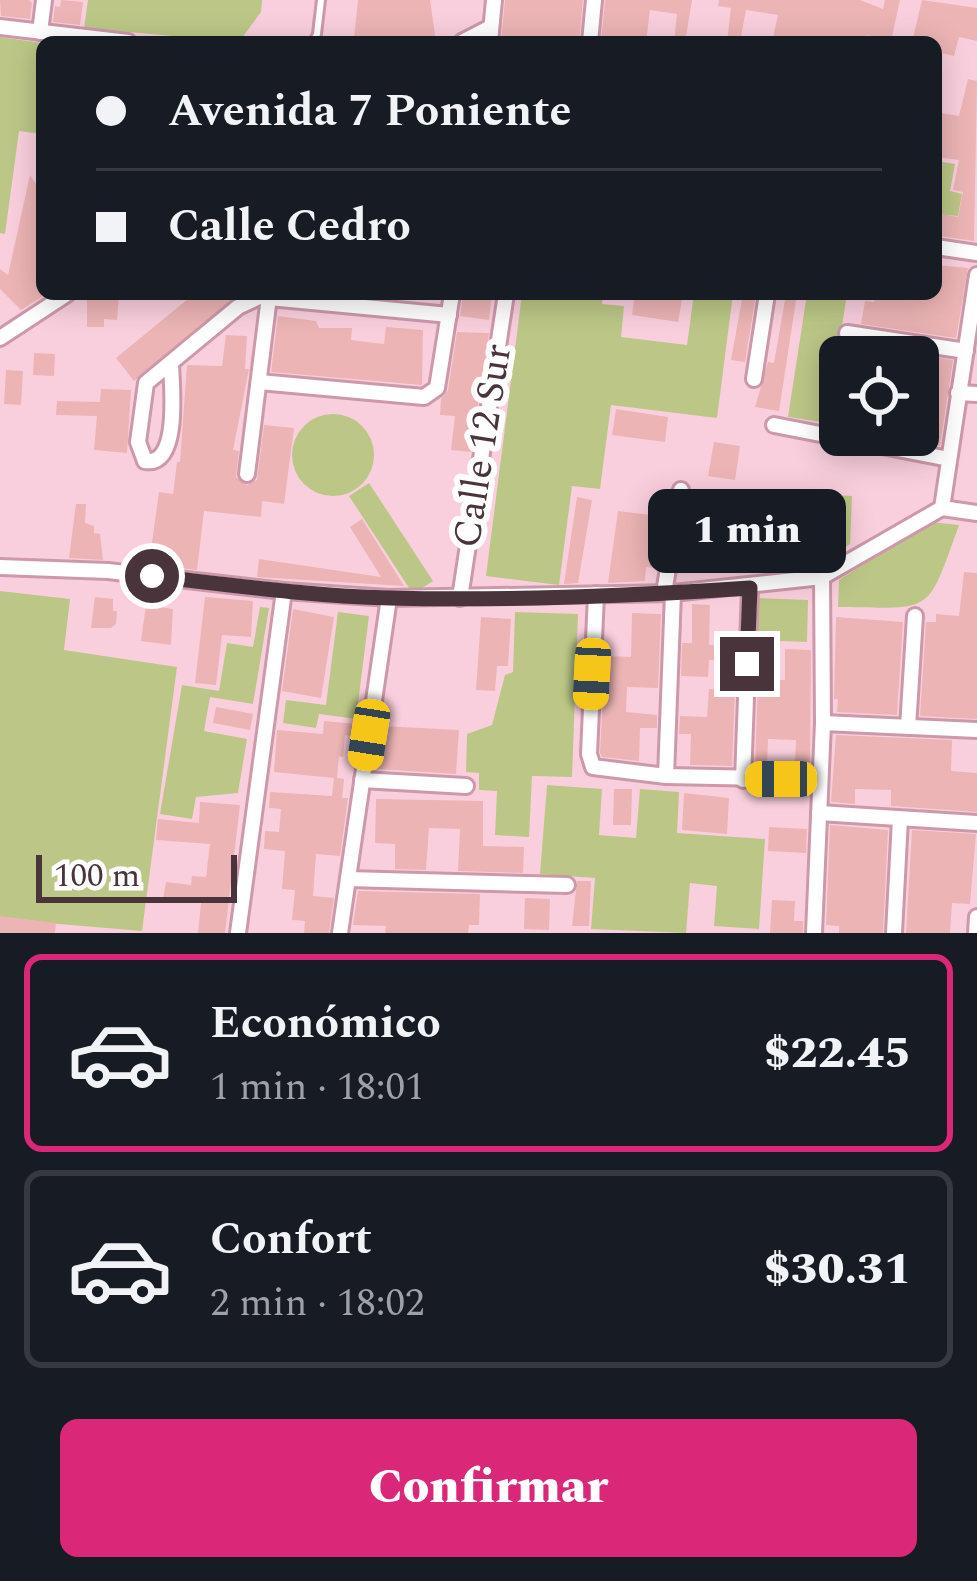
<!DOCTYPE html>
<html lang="es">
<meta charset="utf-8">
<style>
body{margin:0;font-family:Spectral,serif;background:#242831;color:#f1f3f6;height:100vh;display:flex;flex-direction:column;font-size:45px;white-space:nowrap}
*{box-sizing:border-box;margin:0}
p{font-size:39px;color:#9ea1a6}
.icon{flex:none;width:66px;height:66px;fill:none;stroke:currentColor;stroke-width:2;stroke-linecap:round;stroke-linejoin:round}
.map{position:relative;height:933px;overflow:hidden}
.drawer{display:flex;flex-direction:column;background:#171b24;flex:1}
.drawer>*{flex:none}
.guide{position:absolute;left:36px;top:36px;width:906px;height:264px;border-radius:18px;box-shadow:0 6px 30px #0003;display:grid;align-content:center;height:264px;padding:0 60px;background:#171b24}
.buttons{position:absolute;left:819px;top:336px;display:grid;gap:24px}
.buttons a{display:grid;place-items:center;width:120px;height:120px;border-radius:18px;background:#171b24;box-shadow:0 6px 30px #0003;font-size:60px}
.scale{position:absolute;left:36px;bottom:30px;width:201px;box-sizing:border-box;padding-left:12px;border:6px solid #49343b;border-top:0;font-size:33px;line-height:42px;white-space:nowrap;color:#49343b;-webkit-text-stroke:9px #fefefe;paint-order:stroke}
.end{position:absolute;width:54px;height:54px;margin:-27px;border:15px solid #49343b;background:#fff;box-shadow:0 0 0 6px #fff}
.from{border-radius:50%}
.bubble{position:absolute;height:84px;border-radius:18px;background:#171b24;box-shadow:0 6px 30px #0003;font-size:39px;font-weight:800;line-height:84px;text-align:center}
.car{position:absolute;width:36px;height:72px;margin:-36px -18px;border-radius:15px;box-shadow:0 0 9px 3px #0007;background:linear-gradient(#f5c518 24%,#345 0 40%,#f5c518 0 76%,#345 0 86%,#f5c518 0)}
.guide b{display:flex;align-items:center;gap:42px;height:114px;font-size:45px}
.guide b+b{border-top:3px solid #363941}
.guide i{width:30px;height:30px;background:#f1f3f6}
ul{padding:21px 0 0;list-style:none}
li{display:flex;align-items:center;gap:36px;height:198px;margin:0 24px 18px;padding:0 36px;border:6px solid #363941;border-radius:18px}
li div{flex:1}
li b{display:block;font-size:45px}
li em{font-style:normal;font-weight:800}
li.current{border-color:#db2777}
li>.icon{width:108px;height:108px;stroke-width:1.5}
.action{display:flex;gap:24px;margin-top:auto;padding:24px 60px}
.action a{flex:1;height:138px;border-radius:18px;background:#db2777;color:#fff;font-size:48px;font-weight:800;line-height:138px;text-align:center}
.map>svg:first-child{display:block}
.green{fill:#bcc787}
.building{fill:#ecb4b5}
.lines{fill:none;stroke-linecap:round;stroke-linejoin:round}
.lane-casing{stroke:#c9a;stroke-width:12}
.street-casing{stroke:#c9a;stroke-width:20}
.lane{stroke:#fff;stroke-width:6}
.street{stroke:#fff;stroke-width:14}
.route{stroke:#49343b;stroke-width:15}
.labels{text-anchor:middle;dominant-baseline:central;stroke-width:12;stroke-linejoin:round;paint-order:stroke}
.street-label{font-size:39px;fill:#49343b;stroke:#fefefe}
</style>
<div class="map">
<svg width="977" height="933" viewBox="0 0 977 933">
<rect width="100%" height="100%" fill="#facfdd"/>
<g class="green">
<path d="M 88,0 L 262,0 L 261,12 L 239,42 L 84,28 Z"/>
<path d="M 0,37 L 42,43 L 42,134 L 19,131 L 5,234 L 0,233 Z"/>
<path d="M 936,161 L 955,164 L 950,191 L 962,194 L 958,216 L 946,215 L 940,246 L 936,245 Z"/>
<path d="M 522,294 L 603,294 L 602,304 L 624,306 L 621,337 L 687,345 L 694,294 L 733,294 L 717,418 L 611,405 L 600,489 L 572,486 L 559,585 L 486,576 Z"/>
<path d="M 807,294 L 847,294 L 827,423 L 788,417 Z"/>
<circle cx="333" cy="455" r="41"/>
<path d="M 369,483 L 433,581 L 413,594 L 349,496 Z"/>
<path d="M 720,490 L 852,496 L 850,544 L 815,566 L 717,562 Z"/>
<path d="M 930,522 L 959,525 C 926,617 934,608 838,607 L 839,580 Z"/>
<path d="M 0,591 L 70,599 L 64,650 L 177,667 L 142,931 L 0,919 Z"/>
<path d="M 755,598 L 808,600 L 807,642 L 780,641 L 779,674 L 753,673 Z"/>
<path d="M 260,607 L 269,608 L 253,704 L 210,697 L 204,731 L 247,739 L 238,793 L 196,797 L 192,819 L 160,814 L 182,685 L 219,691 L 227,643 L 253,647 Z"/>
<path d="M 338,612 L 369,616 L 356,719 L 319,714 L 316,728 L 283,723 L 286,700 L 326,705 Z"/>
<path d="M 515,612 L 578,614 L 572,777 L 532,776 L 529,837 L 495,835 L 497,791 L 479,790 L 479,773 L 466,772 L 467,734 L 492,725 L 505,675 L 513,672 Z"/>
<path d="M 547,785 L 602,789 L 599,835 L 636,838 L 640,789 L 679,792 L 677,833 L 765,839 L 759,929 L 714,926 L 717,886 L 690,883 L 686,933 L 591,929 L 595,878 L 540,874 Z"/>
</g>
<g class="building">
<path d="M 0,0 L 29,0 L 32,3 L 30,19 L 1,16 Z"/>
<path d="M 61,0 L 83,2 L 80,25 L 53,22 L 55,6 L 60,7 Z"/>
<path d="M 358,0 L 430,0 L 436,42 L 354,38 Z"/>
<path d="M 505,0 L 583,0 L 579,42 L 501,42 Z"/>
<path d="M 605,0 L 692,0 L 685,42 L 674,42 L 677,14 L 650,10 L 646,42 L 601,42 Z"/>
<path d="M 719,0 L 860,0 L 883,9 L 885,0 L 900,0 L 891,41 L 867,35 L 865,42 L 798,42 L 773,38 L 778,15 L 746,10 L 740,42 L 727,42 L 731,8 L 718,6 Z"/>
<path d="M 922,0 L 977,8 L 977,41 L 959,37 L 954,56 L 936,52 L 936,42 L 912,42 Z"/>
<path d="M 968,79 L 977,81 L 974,241 L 939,236 L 942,214 L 958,217 L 963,192 L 953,190 L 959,160 L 936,157 L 936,117 L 940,118 L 941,113 L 959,116 Z"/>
<path d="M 30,175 L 42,193 L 45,295 L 21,310 L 0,289 L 0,269 L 8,275 Z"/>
<path d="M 936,265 L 968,268 L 956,338 L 861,324 L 865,301 L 874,302 L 876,294 L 936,294 Z"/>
<path d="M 87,294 L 119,294 L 117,320 L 104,319 L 104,327 L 87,327 Z"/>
<path d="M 194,294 L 239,294 L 134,381 L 116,358 Z"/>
<path d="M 463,294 L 492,294 L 489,320 L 460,316 Z"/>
<path d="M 635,294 L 683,294 L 678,322 L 632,315 Z"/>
<path d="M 743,294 L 756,294 L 745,362 L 731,360 Z"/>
<path d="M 786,294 L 797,294 L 779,411 L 755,407 L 768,362 L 774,363 Z"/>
<path d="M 278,316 L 316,321 L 319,328 L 352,328 L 351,340 L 384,344 L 386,327 L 423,330 L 422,385 L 271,372 Z"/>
<path d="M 457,332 L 489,333 L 471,452 L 451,450 L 455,416 L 440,415 L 441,399 L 448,390 Z"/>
<path d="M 226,335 L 247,336 L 245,369 L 249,369 L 233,450 L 239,451 L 236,477 L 247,485 L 257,480 L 264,425 L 294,428 L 284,504 L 262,501 L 261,517 L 204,511 L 197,570 L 149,564 L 159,492 L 173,494 L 177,462 L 180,462 L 187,365 L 222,366 Z"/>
<path d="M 858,346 L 953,360 L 940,446 L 896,437 L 918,435 L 918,357 L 856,357 Z"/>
<path d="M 34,353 L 55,354 L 54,376 L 33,375 Z"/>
<path d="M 6,370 L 23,371 L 21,405 L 4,404 Z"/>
<path d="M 101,389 L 131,390 L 127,453 L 94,450 L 97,416 L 56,415 L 57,401 L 100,402 Z"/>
<path d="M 616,409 L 668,417 L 665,442 L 612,435 Z"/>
<path d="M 714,442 L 740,446 L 735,480 L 708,476 Z"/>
<path d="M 577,497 L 592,500 L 578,583 L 564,584 Z"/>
<path d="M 76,504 L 86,504 L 85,523 L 94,526 L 94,533 L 100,534 L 103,560 L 69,558 Z"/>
<path d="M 618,511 L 651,515 L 648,541 L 660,542 L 658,557 L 657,568 L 646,567 L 645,581 L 608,583 Z"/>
<path d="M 362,519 L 404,586 L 257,577 L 259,559 L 381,577 L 350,527 Z"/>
<path d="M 964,572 L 977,573 L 977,719 L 920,716 L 926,622 L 936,622 L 936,614 L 959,616 Z"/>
<path d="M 95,597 L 113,599 L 113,611 L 117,611 L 116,624 L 111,628 L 91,628 Z"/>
<path d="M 205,597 L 253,601 L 251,637 L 222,635 L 216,685 L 195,683 Z"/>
<path d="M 692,604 L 710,605 L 709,645 L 736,645 L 735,661 L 709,660 L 708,677 L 681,676 L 682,643 L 692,643 Z"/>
<path d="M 146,605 L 173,609 L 171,645 L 141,641 Z"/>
<path d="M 293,609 L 334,617 L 321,698 L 282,691 Z"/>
<path d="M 632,613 L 661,614 L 658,688 L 627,687 L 626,712 L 657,715 L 657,728 L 640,728 L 639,761 L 602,757 L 600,753 L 605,656 L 631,657 Z"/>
<path d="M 481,617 L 511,619 L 508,666 L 497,666 L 495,691 L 476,690 Z"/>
<path d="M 836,617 L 903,622 L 897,715 L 837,712 L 838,699 L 834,699 Z"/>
<path d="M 785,649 L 811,650 L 810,768 L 795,767 L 796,740 L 768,739 L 767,767 L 755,766 L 758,679 L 785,680 Z"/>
<path d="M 709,689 L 735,690 L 732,766 L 690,765 L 691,734 L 679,734 L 680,716 L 707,717 Z"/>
<path d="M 216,707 L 253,714 L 250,730 L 213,723 Z"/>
<path d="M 324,721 L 358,724 L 356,737 L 345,735 L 343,757 L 339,756 L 337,778 L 344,779 L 342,798 L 348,798 L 340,856 L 316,854 L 313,896 L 334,898 L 329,933 L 304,933 L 305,921 L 292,920 L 295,890 L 282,889 L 285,851 L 264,849 L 265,831 L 279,832 L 281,809 L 269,808 L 270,792 L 332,796 L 334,778 L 274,772 L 277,730 L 323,734 Z"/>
<path d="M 382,726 L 459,730 L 456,774 L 375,769 Z"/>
<path d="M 836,735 L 952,740 L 951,771 L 977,773 L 977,812 L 891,806 L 891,790 L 855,789 L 855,804 L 831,802 Z"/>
<path d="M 614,789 L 632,789 L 631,825 L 613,825 Z"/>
<path d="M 684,793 L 729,798 L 727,834 L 682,830 Z"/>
<path d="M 376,799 L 483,801 L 483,846 L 524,847 L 523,873 L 458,871 L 460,829 L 429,828 L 426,870 L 395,869 L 395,844 L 375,843 Z"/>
<path d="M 200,802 L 240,805 L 225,933 L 198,933 L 201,903 L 163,899 L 166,882 L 191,885 L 192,876 L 206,877 L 210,844 L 156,840 L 158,819 L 199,823 Z"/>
<path d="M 830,825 L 888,830 L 883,933 L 839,933 L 839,926 L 826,925 Z"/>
<path d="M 769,827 L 807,829 L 806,853 L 768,851 Z"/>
<path d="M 912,830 L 976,834 L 970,904 L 952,903 L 950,933 L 906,933 Z"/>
<path d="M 577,881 L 591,881 L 589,926 L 572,926 Z"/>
<path d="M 358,891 L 480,894 L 479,925 L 469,925 L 468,933 L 385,933 L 386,926 L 353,925 Z"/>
<path d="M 525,898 L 550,899 L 549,930 L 524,929 Z"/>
<path d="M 772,900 L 795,901 L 794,921 L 803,921 L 803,933 L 770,933 Z"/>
<path d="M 0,916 L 56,923 L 55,933 L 0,933 Z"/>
</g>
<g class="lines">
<defs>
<path id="lane" d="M 313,42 L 317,34 L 321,0"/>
<g id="street">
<path d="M 0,27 L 128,42"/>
<path d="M 40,32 L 44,0"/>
<path d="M 462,42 L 491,27"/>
<path d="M 490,42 L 494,0"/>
<path d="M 590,42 L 594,0"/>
<path d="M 936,247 L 977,253"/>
<path d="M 847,333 L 966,351"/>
<path d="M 0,338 L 67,294"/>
<path d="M 171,364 C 172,388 180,467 145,461 L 138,442 L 146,383 L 238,307 L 259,297 L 449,315"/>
<path d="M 754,379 L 767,294"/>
<path d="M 259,382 L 424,397 L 437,388 L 452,294"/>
<path d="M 958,393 L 977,394"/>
<path d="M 774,425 L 949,459"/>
<path d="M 247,474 L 269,297"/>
<path d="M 942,508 L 977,275"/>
<path d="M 0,567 L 108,571 L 284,591 L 389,598 L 673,593 L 822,577 L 942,508 L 977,513"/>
<path d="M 664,593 L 681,490"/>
<path d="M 596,594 L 589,754 L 593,767 L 666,776 L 820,779"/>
<path d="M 460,598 L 506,294"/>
<path d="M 823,723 L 977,730"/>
<path d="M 908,727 L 915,616"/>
<path d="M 666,776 L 673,593"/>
<path d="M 362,780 L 466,786"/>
<path d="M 743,780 L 750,588"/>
<path d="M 819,813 L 977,823"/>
<path d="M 348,879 L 567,885"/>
<path d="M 238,933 L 284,591"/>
<path d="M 340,933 L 389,598"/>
<path d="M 814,933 L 823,723 L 822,577"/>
<path d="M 894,933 L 900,819"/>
<path d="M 976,933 L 977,917"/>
</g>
</defs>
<use href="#lane" class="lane-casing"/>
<use href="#street" class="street-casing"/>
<use href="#lane" class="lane"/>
<use href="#street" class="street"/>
</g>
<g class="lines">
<path class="route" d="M 152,576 C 231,585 311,596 390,598 C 510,601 631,596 750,588 L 747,664"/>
</g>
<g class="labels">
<g class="street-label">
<text transform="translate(483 446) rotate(-81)">Calle 12 Sur</text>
</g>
</g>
</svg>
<div class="buttons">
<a><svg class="icon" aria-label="locate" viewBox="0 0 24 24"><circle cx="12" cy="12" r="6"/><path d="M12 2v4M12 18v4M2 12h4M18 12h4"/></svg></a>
</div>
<div class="scale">100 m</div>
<i class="end from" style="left:152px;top:576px"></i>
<i class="end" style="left:747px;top:664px"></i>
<div class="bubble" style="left:648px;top:489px;width:198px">1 min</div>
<i class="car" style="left:592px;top:674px;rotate:183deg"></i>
<i class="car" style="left:369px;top:735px;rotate:189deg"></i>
<i class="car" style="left:781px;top:779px;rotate:270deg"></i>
<div class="guide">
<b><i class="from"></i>Avenida 7 Poniente</b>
<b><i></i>Calle Cedro</b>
</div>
</div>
<section class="drawer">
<ul>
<li class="current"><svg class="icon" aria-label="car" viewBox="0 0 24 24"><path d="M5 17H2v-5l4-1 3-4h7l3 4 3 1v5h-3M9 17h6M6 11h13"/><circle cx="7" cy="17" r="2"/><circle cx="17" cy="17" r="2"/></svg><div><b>Económico</b><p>1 min · 18:01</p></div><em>$22.45</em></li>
<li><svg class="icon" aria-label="car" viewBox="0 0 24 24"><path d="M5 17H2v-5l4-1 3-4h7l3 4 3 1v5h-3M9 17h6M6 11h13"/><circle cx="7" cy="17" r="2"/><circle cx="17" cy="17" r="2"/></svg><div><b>Confort</b><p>2 min · 18:02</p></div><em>$30.31</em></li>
</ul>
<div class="action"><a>Confirmar</a></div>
</section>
